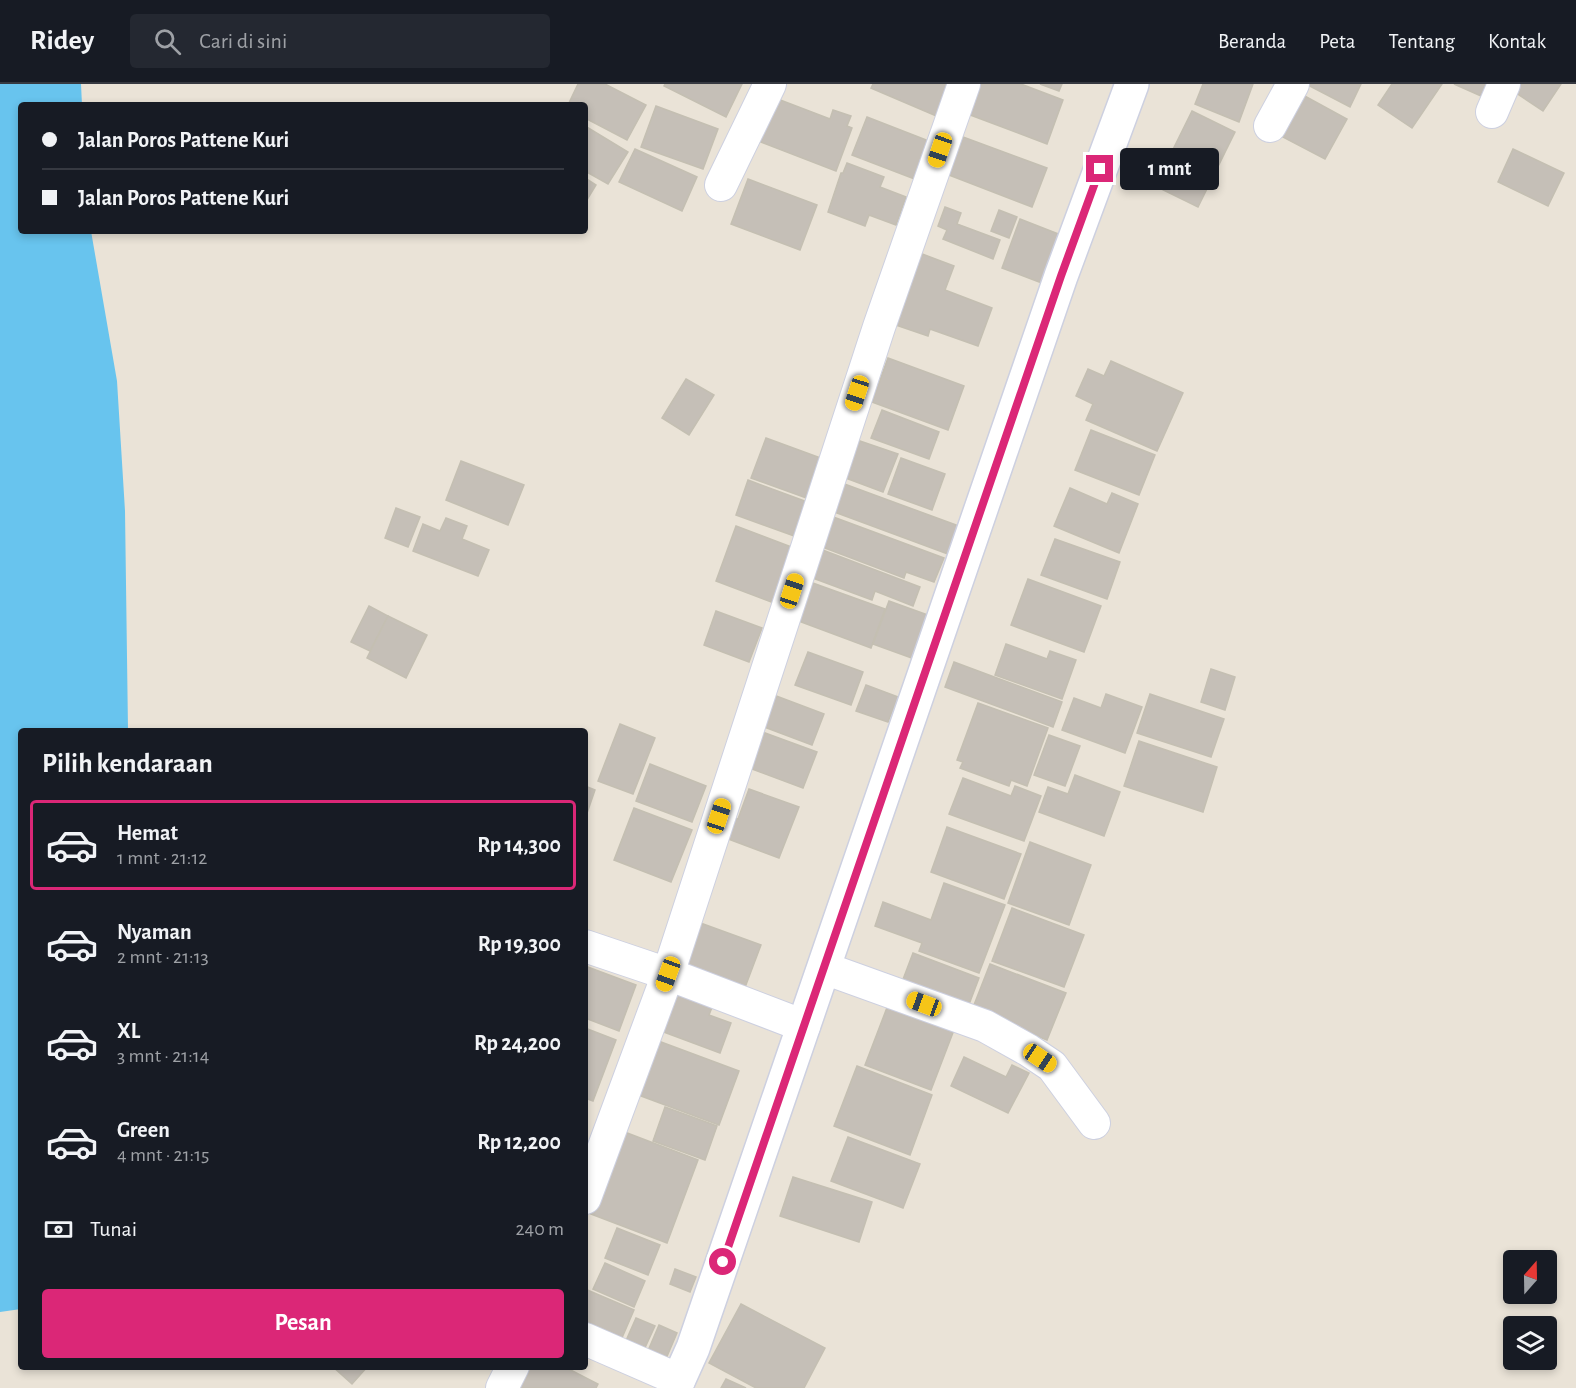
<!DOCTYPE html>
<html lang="id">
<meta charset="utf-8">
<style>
body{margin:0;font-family:"Alegreya Sans",sans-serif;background:#242831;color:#f1f3f6;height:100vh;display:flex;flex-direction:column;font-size:22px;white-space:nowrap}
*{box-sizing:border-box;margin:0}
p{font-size:20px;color:#9ea1a6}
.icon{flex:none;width:33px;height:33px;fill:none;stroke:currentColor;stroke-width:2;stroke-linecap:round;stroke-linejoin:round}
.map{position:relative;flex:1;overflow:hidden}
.sheet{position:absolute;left:18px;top:644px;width:570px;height:642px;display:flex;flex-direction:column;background:#171b24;border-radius:6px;box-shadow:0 3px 9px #0003}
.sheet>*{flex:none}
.guide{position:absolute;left:18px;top:18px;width:570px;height:132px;border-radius:6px;box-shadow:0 3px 9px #0003;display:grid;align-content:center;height:132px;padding:0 24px;background:#171b24}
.needle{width:39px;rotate:20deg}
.buttons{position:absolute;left:1503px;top:1166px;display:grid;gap:12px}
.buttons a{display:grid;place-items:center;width:54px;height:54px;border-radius:6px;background:#171b24;box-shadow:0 3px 9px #0003;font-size:30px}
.end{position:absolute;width:27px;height:27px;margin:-14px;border:8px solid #db2777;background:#fff;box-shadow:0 0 0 3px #fff}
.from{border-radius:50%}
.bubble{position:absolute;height:42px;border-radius:6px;background:#171b24;box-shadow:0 3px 9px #0003;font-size:20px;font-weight:600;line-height:42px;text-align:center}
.car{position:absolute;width:18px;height:36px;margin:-18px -9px;border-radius:8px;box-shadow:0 0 4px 2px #0007;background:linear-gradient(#f5c518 24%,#345 0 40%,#f5c518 0 76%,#345 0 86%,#f5c518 0)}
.guide b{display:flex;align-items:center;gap:21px;height:57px;font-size:22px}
.guide b+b{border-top:2px solid #363941}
.guide i{width:15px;height:15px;background:#f1f3f6}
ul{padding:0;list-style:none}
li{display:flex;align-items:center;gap:18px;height:90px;margin:0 12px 9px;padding:0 12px;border:3px solid transparent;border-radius:6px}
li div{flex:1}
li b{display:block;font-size:22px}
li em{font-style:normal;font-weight:600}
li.active{border-color:#db2777}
li>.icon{width:54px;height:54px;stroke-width:1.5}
h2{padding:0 24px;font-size:27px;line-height:72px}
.pay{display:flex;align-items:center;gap:15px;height:66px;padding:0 24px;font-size:22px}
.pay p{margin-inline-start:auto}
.cta{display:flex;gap:12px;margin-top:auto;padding:12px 24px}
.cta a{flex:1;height:69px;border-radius:6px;background:#db2777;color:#fff;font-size:24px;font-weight:600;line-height:69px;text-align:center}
header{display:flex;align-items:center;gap:36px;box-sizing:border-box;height:84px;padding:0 30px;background:#171b24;border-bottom:2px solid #363941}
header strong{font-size:28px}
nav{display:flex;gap:33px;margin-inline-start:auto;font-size:21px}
.search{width:420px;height:54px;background:#242831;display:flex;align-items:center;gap:15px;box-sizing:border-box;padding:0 21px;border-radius:6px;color:#9ea1a6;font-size:22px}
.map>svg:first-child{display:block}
.water{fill:#68c4ee}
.building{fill:#c5bfb7;stroke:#c4bfb2;stroke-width:1.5}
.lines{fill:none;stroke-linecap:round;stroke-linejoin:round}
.minor-casing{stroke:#cdd0e0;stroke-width:34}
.tertiary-casing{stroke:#cdd0e0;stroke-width:36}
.minor{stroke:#fff;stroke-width:32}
.tertiary{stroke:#fff;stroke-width:33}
.route{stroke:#db2777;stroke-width:8}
</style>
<header>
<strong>Ridey</strong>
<div class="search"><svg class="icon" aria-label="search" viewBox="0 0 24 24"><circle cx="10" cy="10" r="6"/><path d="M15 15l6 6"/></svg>Cari di sini</div>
<nav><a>Beranda</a><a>Peta</a><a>Tentang</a><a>Kontak</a></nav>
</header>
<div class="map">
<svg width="1576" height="1304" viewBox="0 0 1576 1304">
<rect width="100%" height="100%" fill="#eae3d7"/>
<path class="water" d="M 0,0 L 81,0 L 82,21 L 21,21 L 21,147 L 91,147 L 117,297 L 125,427 L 128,646 L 21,646 L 21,1225 L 0,1228 Z"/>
<g class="building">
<path d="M 578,0 L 605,0 L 646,21 L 627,56 L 585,34 L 585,21 L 568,21 Z"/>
<path d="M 665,0 L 742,0 L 726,33 L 664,2 Z"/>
<path d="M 873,0 L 955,0 L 941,34 L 871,4 Z"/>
<path d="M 977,0 L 1021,0 L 1063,16 L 1047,60 L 965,29 Z"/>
<path d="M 1040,0 L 1062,0 L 1059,7 Z"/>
<path d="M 1203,0 L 1253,0 L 1239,38 L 1195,20 Z"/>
<path d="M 1306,0 L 1361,0 L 1350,23 Z"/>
<path d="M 1392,0 L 1442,0 L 1412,44 L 1378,21 Z"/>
<path d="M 1454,0 L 1487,0 L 1481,12 Z"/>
<path d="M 1510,0 L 1561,0 L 1543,27 L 1507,3 Z"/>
<path d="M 1301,10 L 1347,35 L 1325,75 L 1279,51 Z"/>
<path d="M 775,14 L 830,35 L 833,26 L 851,32 L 847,42 L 852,44 L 836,87 L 758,57 Z"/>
<path d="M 656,22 L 718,45 L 703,85 L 641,63 Z"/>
<path d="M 1192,27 L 1235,48 L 1198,123 L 1155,102 Z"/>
<path d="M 867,33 L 939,61 L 925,99 L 852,71 Z"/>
<path d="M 585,42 L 628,68 L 608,100 L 585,87 Z"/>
<path d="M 963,53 L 1047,84 L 1032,123 L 949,91 Z"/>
<path d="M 635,65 L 697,93 L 682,127 L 619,98 Z"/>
<path d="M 1513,65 L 1564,89 L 1548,122 L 1498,98 Z"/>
<path d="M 847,79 L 884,93 L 880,103 L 906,113 L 896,141 L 869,131 L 865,142 L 828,128 L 841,89 L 843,89 Z"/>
<path d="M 585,94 L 596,101 L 585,119 Z"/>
<path d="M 748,95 L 817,121 L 800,166 L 731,140 Z"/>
<path d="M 945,123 L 961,129 L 957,140 L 1000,156 L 993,175 L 943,155 L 947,146 L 938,142 Z"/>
<path d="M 999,126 L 1017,133 L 1009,154 L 991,147 Z"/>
<path d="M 1020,135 L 1066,153 L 1047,201 L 1002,184 Z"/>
<path d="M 917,168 L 954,182 L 945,206 L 992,224 L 978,262 L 930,245 L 928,252 L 890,239 Z"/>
<path d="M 888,274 L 964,302 L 948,346 L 872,318 Z"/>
<path d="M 1111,277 L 1183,309 L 1157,367 L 1086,336 L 1093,320 L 1076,312 L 1088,285 L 1104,292 Z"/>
<path d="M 686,295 L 714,311 L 689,351 L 662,334 Z"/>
<path d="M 882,326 L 939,348 L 929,375 L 871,354 Z"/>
<path d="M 1091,346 L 1155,371 L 1139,411 L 1075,386 Z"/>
<path d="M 766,354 L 826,376 L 812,416 L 751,394 Z"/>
<path d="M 857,356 L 898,370 L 883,408 L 843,393 Z"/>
<path d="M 901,374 L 945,390 L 932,426 L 888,410 Z"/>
<path d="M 461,377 L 524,401 L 508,441 L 446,416 Z"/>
<path d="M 748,396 L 810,419 L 797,453 L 736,431 Z"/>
<path d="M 839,398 L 967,445 L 956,473 L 829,426 Z"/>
<path d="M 1070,404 L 1107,420 L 1112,409 L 1138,420 L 1119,469 L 1054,442 Z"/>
<path d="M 396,424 L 420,433 L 408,463 L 385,454 Z"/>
<path d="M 828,431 L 944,474 L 934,498 L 906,488 L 904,494 L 817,461 Z"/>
<path d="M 446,434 L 467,442 L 462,455 L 489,466 L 478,492 L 413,467 L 423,440 L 440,447 Z"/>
<path d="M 736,442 L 794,464 L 774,519 L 716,497 Z"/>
<path d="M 1055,455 L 1120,478 L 1107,515 L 1041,491 Z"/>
<path d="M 820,465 L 920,503 L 913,522 L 875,507 L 872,516 L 810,493 Z"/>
<path d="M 1028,495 L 1101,522 L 1084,568 L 1011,541 Z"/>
<path d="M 810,498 L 885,525 L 871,564 L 796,536 Z"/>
<path d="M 889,517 L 936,534 L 920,577 L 873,560 Z"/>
<path d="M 369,522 L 388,532 L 370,567 L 351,558 Z"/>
<path d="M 716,527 L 762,544 L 749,578 L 704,561 Z"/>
<path d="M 388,532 L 427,551 L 406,594 L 367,574 Z"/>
<path d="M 1006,560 L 1047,575 L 1050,567 L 1076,576 L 1062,615 L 995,591 Z"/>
<path d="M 808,568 L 863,588 L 851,621 L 795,601 Z"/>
<path d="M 954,578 L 1062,618 L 1053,643 L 945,603 Z"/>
<path d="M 1211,585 L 1235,593 L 1225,626 L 1201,618 Z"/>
<path d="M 866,601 L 898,613 L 888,638 L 856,627 Z"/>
<path d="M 771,610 L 824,630 L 812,661 L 759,641 Z"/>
<path d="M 1106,610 L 1142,623 L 1125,669 L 1062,646 L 1074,614 L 1101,624 Z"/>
<path d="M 1150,610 L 1224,635 L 1211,673 L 1137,649 Z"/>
<path d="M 978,619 L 1048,644 L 1027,702 L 1011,696 L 1009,702 L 960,684 L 963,678 L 957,676 Z"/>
<path d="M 620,640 L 655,654 L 633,710 L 598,697 Z"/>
<path d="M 757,646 L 817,668 L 803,704 L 744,682 Z"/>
<path d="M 1049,651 L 1080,662 L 1065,702 L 1034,691 Z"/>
<path d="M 1139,657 L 1217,683 L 1203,728 L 1124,702 Z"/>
<path d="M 650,680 L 706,702 L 692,738 L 636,717 Z"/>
<path d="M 1075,691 L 1120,708 L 1104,752 L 1039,728 L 1048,703 L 1068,710 Z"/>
<path d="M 963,694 L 1011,712 L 1015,702 L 1041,712 L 1024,757 L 949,730 Z"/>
<path d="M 585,702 L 595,706 L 585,735 Z"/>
<path d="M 749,705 L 799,723 L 779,774 L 723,753 L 730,733 L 738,735 Z"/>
<path d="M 634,724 L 692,746 L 671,798 L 614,776 Z"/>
<path d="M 947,743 L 1021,770 L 1004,815 L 931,788 Z"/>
<path d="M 1030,758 L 1091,781 L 1069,841 L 1008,819 Z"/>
<path d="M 944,799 L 1005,821 L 979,889 L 919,867 L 922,859 L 875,842 L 883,818 L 931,836 Z"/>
<path d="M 1012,824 L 1084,851 L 1064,903 L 992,877 Z"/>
<path d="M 695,837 L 761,861 L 744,906 L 679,882 Z"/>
<path d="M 913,869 L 979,894 L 968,923 L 902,898 Z"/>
<path d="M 990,880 L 1066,909 L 1047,956 L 972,926 Z"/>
<path d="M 585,882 L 636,901 L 619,947 L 585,934 Z"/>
<path d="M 671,896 L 716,913 L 709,931 L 731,939 L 720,969 L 653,944 Z"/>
<path d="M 888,921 L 954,946 L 931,1006 L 865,981 Z"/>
<path d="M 585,944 L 616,956 L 593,1017 L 585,1014 Z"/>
<path d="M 653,955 L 739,987 L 719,1041 L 633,1009 Z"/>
<path d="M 964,973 L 1006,993 L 1012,981 L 1029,989 L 1008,1029 L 951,1002 Z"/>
<path d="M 857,982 L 932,1011 L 910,1071 L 834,1042 Z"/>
<path d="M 665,1023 L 717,1042 L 705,1076 L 653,1057 Z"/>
<path d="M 622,1047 L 698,1076 L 667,1159 L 591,1130 Z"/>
<path d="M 848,1053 L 920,1080 L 903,1124 L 831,1097 Z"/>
<path d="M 793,1093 L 872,1118 L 859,1158 L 780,1132 Z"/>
<path d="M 617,1144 L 660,1161 L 648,1191 L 605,1174 Z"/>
<path d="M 605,1179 L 645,1197 L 634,1223 L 593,1205 Z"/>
<path d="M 675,1185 L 696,1193 L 690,1208 L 670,1200 Z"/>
<path d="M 585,1205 L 634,1226 L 618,1263 L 585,1249 Z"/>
<path d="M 741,1220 L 825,1264 L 804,1304 L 756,1304 L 709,1279 Z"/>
<path d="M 636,1234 L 655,1242 L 643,1268 L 625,1259 Z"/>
<path d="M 659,1241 L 677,1249 L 665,1277 L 647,1269 Z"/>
<path d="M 332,1282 L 368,1282 L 352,1300 Z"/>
<path d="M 529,1282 L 563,1282 L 598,1300 L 596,1304 L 520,1304 L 519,1303 Z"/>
<path d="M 726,1295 L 746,1304 L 721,1304 Z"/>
</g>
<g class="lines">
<defs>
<g id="minor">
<path d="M 1492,28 L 1504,0"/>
<path d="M 1270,42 L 1293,0"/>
<path d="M 721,101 L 770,0"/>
<path d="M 585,862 L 668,890 L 804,942"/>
<path d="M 824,884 L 985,942 L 1028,966 L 1052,982 L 1094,1039"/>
<path d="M 585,1114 L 668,890 L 879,243 L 964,0"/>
<path d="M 585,1255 L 679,1296"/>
<path d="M 502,1304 L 513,1282"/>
</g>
<path id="tertiary" d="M 675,1304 L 693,1264 L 1061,192 L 1132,0"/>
</defs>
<use href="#minor" class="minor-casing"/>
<use href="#tertiary" class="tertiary-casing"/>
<use href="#minor" class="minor"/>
<use href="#tertiary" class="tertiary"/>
</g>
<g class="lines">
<path class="route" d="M 723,1178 L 1061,192 L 1100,85"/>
</g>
</svg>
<div class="buttons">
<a><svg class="needle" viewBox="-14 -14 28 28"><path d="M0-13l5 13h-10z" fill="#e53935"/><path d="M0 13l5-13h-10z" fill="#9ea1a6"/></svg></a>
<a><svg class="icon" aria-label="layers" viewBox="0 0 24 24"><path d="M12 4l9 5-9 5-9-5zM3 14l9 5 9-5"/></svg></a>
</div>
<i class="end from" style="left:723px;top:1178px"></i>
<i class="end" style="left:1100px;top:85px"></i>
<div class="bubble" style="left:1120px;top:64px;width:99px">1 mnt</div>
<i class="car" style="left:940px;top:66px;rotate:199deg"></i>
<i class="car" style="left:857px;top:309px;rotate:198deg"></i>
<i class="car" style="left:792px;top:507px;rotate:18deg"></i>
<i class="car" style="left:719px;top:732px;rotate:18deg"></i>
<i class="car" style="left:668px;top:890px;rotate:200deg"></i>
<i class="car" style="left:924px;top:920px;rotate:290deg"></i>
<i class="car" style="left:1040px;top:974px;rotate:124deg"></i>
<div class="guide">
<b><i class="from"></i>Jalan Poros Pattene Kuri</b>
<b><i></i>Jalan Poros Pattene Kuri</b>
</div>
<section class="sheet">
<h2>Pilih kendaraan</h2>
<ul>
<li class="active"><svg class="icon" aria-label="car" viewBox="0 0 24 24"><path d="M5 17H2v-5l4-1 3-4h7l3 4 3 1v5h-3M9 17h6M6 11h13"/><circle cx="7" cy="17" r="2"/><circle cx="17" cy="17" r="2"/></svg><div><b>Hemat</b><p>1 mnt · 21:12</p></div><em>Rp 14,300</em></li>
<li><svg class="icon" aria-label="car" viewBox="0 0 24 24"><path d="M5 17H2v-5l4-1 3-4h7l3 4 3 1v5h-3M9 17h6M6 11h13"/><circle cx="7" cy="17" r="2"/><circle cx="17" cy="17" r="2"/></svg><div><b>Nyaman</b><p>2 mnt · 21:13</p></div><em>Rp 19,300</em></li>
<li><svg class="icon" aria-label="car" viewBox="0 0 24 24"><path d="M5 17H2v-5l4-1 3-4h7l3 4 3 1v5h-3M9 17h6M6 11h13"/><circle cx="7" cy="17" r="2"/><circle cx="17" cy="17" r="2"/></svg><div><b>XL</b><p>3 mnt · 21:14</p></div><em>Rp 24,200</em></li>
<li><svg class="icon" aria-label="car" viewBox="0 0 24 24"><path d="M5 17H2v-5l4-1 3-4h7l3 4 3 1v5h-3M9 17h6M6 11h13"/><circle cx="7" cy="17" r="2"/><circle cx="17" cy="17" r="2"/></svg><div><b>Green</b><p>4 mnt · 21:15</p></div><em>Rp 12,200</em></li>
</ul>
<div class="pay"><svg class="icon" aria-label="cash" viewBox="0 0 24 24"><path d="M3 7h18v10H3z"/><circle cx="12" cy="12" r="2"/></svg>Tunai<p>240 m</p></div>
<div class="cta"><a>Pesan</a></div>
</section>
</div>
